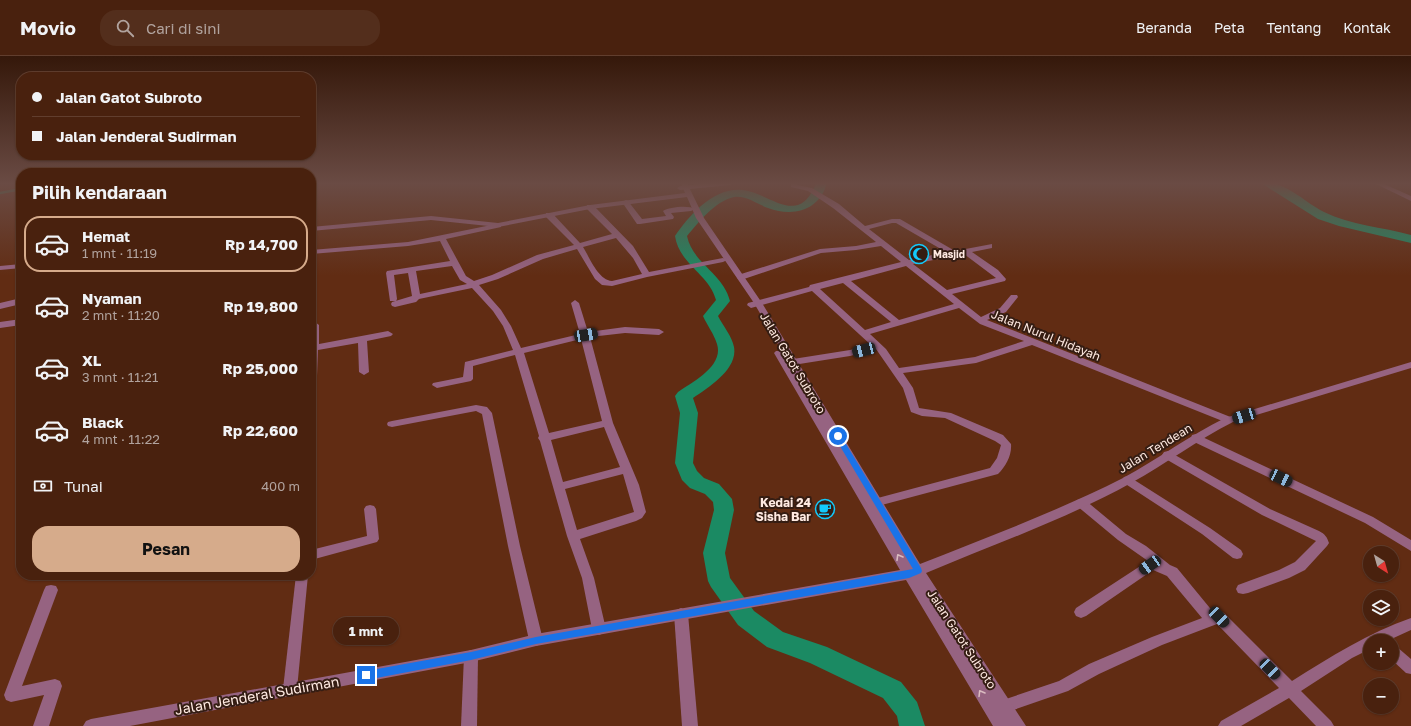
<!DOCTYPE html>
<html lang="id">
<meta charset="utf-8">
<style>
body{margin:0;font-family:"Golos Text",sans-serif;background:#532e1c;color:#f1f3f6;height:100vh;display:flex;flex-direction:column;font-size:15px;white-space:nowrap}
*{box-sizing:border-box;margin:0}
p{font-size:13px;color:#b1a39e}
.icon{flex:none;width:22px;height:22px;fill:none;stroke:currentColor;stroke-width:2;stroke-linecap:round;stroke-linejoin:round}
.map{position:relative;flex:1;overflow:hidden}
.sheet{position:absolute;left:16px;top:112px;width:300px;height:412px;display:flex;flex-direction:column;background:#49210e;border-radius:16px;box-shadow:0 1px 3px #0004,0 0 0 1px #613e2e}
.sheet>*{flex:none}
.top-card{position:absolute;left:16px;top:16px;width:300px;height:88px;border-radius:16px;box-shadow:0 1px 3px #0004,0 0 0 1px #613e2e;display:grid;align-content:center;height:88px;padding:0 16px;background:#49210e}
.needle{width:26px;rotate:143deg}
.buttons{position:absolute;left:1363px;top:490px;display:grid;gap:8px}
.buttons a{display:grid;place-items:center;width:36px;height:36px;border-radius:50%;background:#49210e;box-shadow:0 1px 3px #0004,0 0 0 1px #613e2e;font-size:20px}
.end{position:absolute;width:18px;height:18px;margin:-9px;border:5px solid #1a73e8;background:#fff;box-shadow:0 0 0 2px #fff}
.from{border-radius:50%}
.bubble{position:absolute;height:28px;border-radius:14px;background:#49210e;box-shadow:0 1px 3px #0004,0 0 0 1px #613e2e;font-size:13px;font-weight:700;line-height:28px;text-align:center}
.car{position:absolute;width:12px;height:24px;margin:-12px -6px;border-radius:5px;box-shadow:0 0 3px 1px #0007;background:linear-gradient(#222 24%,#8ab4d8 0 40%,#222 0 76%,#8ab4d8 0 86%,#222 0)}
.top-card b{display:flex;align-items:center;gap:14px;height:38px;font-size:15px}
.top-card b+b{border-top:1px solid #613e2e}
.top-card i{width:10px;height:10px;background:#f1f3f6}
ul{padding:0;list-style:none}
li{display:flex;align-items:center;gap:12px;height:56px;margin:0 8px 6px;padding:0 8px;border:2px solid transparent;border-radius:16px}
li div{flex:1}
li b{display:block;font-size:15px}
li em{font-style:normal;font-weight:700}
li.active{border-color:#d6ab8b}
li>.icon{width:36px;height:36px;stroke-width:1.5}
h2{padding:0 16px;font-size:18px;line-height:48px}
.pay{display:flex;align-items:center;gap:10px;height:44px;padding:0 16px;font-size:15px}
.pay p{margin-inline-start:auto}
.primary-button{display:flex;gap:8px;margin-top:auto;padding:8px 16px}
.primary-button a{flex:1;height:46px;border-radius:16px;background:#d6ab8b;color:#111;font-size:16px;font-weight:700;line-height:46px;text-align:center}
header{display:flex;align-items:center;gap:24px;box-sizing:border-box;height:56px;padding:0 20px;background:#49210e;border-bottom:1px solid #613e2e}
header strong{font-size:19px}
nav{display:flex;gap:22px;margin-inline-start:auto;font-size:14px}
.search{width:280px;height:36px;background:#532e1c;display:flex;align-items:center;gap:10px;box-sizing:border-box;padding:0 14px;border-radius:16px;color:#b1a39e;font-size:15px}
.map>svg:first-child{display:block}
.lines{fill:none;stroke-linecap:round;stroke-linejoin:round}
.stream{stroke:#1b8a63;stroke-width:2.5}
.river{fill:#1b8a63;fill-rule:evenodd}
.minor{fill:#966381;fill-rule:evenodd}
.tertiary{fill:#966381;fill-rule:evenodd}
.oneway{stroke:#dabbc0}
.route{fill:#1a73e8}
.labels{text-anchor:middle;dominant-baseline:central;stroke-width:4;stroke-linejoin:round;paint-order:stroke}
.far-poi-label{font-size:10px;font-weight:bold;fill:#ffeae2;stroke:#351d13;text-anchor:start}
.street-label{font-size:12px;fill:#ffeae2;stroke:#351d13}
.poi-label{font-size:12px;font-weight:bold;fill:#ffeae2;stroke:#351d13;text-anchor:end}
.near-street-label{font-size:14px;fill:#ffeae2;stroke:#351d13}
</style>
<header>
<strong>Movio</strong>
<div class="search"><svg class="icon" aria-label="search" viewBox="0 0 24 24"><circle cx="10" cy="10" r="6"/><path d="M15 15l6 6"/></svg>Cari di sini</div>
<nav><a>Beranda</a><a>Peta</a><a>Tentang</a><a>Kontak</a></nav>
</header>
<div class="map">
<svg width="1411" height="670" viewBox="0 0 1411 670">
<rect width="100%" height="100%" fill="#612c13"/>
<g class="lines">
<path class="stream" d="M 0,137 L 21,133"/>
<g class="river">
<path d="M 816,127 L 827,127 C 819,155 793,161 768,152 C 757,148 746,139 734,141 C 715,145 699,166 687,180 C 693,208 723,217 730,245 L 718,260 C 723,270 732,280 734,291 C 738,313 709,331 693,342 L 698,357 L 693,407 L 697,415 L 704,422 L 719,428 L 732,443 L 734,454 L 725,497 L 730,522 L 754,555 L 783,576 L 827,591 L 901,626 L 917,646 L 925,670 L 899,670 L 897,660 L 883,642 L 810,607 L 767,591 L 738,569 L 711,531 L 708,525 L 703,497 L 714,454 L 713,446 L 705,438 L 690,432 L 682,424 L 675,407 L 680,357 L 675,340 L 678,336 C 693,326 724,310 717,288 C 714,278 707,269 703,260 L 716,244 C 709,218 679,208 675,180 C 689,159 715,130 743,134 C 770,137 799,172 816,127 Z"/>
<path d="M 1261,127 C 1285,124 1304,146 1324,156 C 1351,169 1382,171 1411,179 L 1411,187 L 1339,170 L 1318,163 Z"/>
</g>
<g class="minor">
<path d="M 713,127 L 733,127 L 730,129 L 680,134 L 677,132 L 680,130 Z"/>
<path d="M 791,127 L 797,127 L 797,129 L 812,132 L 839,148 L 865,170 L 892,163 L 900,163 L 955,195 L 992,188 L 992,192 L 972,196 L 998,214 L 1006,223 L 1005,225 L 952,238 L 981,261 L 1000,252 L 1011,239 L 1017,239 L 1018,241 L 1006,256 L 987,264 L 1233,362 L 1234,364 L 1229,367 L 1225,366 L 1032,289 L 976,307 L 903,317 L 913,332 L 919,352 L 951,357 L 1003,379 L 1011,388 C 1012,399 1006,410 998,418 L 878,450 L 874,449 L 872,446 L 874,443 L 990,412 L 997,402 L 1001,389 L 995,385 L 945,362 L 922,360 L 911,356 L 903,332 L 876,293 L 850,300 L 793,309 L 790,308 L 788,306 L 790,304 L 793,303 L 850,294 L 871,289 L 812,235 L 751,252 L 747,249 L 748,247 L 809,231 L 810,229 L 901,206 L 881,190 L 856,194 L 821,197 L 744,223 L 738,223 L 737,221 L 738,219 L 820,193 L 856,190 L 876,186 L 833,152 L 808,135 L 791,131 ZM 892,167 L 896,167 L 946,196 L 909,204 L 869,173 ZM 964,198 L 996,222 L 947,234 L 913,208 ZM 906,210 L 954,248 L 899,264 L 851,225 ZM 843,227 L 891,266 L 865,274 L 820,233 ZM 959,252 L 980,268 L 1024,285 L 975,301 L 899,312 L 886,293 L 870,278 Z"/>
<path d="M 1374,127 L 1382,127 L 1411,140 L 1411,145 Z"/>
<path d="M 626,144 L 628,145 L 642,163 L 666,160 L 663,155 C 669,151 689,149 695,153 L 691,155 L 671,157 L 674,161 L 673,163 L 640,168 L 637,168 L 622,146 Z"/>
<path d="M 587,149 L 593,149 L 633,190 L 649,216 L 723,202 L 727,204 L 723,206 L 647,221 L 612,230 L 602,229 L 595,223 L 577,193 L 543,203 L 498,223 L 479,229 L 501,254 L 511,270 L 521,292 L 580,278 L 571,247 L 575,244 L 579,247 L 588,276 L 625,271 L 659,273 L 664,276 L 659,279 L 625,277 L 590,281 L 613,367 L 639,429 L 646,456 L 642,462 L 636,465 L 580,483 L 594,522 L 606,573 L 604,577 L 599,579 L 594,577 L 592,573 L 582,522 L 567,480 L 540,385 L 538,382 L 539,380 L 515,299 L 473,310 L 473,323 L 471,325 L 437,332 L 432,329 L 433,327 L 463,321 L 465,306 L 513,294 L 503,270 L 493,255 L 472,232 L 419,243 L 416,246 L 395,251 L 392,250 L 391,248 L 392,246 L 412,240 L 408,217 L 394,219 L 397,243 L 396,245 L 390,245 L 386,217 L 387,215 L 450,205 L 440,185 L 408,190 L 311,198 L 311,194 L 408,186 L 501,167 L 501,171 L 446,183 L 466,220 L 474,225 L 492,219 L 537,199 L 574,189 L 546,161 L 546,157 L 552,157 L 580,187 L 612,178 L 587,153 ZM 616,182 L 633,202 L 642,218 L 612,225 C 598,224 590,202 583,191 ZM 452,210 L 460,224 L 467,228 L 420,238 L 416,215 ZM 581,283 L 602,365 L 549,377 L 524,297 ZM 604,371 L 620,411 L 563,426 L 551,384 ZM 623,418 L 634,456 L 577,474 L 565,433 Z"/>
<path d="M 18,150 L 21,150 L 21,157 L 17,155 Z"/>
<path d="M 21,242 L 21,248 L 0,253 L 0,247 Z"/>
<path d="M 21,263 L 21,269 L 0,272 L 0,266 Z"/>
<path d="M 315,266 L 319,269 L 319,288 L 388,275 L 393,278 L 391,280 L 367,285 L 369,316 L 364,319 L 359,316 L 358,287 L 318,294 L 316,346 L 311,349 L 311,267 Z"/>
<path d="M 476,349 L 487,351 L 492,357 L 520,490 L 543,584 L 541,588 L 536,590 L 531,588 L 529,584 L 508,490 L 482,358 L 476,355 L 392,371 L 388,370 L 387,368 L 388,366 L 392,365 Z"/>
<path d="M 1196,378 L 1373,461 L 1411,484 L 1411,495 L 1365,467 L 1192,385 L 1191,382 L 1192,379 Z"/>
<path d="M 1168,395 L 1270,453 L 1319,475 C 1325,478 1327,481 1329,487 L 1327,490 L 1305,514 L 1289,522 L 1248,537 L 1243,538 L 1238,537 L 1236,533 L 1238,529 L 1279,514 L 1295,506 L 1316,485 L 1262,459 L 1164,402 L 1162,399 L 1164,396 Z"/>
<path d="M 1128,420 L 1210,472 L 1241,494 L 1243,498 L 1241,502 L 1237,503 L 1233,502 L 1202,478 L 1124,427 L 1122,424 L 1124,421 Z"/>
<path d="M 1081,443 L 1085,444 L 1126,478 L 1146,490 L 1170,509 L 1177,512 L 1214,557 L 1219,555 L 1224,557 L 1292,625 C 1330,601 1368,577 1411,562 L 1411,574 L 1387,585 L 1370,585 L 1370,593 L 1352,602 L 1301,635 L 1331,665 L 1334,670 L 1316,670 L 1289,642 L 1241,670 L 1218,670 L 1221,665 L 1279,632 L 1217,568 L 1162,589 L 1099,618 L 1068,635 L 999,659 L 994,657 L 992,652 L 994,647 L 1059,625 L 1089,608 L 1152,581 L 1202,562 L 1167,520 L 1153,514 L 1086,560 L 1081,562 L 1076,560 L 1074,556 L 1076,552 L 1148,505 L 1118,484 L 1077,450 L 1075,447 L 1077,444 Z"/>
<path d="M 370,449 L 374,450 L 376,453 L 379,483 L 377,486 L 311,504 L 311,494 L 367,480 L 364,453 L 366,450 Z"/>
<path d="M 296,519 L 308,519 L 297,633 L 295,638 L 290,640 L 285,638 L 283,633 Z"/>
<path d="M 51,529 L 56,530 L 58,534 L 22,630 L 55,623 L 60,625 L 62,630 L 49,670 L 33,670 L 44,639 L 11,646 L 6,644 L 4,639 L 44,534 L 46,530 Z"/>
<path d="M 681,552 L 686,554 L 688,558 L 698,670 L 682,670 L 674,558 L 676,554 Z"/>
<path d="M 1392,589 L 1397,591 L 1411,603 L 1411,618 L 1406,617 L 1392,604 Z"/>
<path d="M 471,594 L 476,596 L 478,600 L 477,670 L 461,670 L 464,600 L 466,596 Z"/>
</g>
<g class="tertiary">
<path d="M 681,127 L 687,127 L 704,162 L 762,247 L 920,508 C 988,481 1058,455 1123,422 C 1158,403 1190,379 1225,362 L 1411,306 L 1411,312 L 1233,366 C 1197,384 1166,408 1131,427 C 1066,463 995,488 926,517 L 1026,670 L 1009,670 L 1007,667 L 1009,670 L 993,670 L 906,524 L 536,590 L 471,606 L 130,670 L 83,670 L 86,665 L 91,663 L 471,594 L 536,578 L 900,514 L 774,297 L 776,295 L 782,295 L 754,247 L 696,162 L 687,141 L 590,153 L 498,171 L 431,164 L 311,175 L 311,171 L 431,160 L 498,167 L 590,149 L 685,137 Z"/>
<path d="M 21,208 L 21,212 L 0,214 L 0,210 Z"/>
</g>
</g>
<defs><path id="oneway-chevron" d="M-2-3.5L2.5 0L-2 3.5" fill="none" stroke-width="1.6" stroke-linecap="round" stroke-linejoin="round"/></defs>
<g class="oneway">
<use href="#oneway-chevron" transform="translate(899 501) rotate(-120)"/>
<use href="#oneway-chevron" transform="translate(981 637) rotate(-121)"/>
</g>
<linearGradient id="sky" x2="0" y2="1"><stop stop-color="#35180a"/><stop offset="0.58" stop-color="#6a4b44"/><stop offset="1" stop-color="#6a4b44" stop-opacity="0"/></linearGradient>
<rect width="1411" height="220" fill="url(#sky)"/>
<path class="route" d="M 835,378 L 840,378 L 921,512 L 922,515 L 921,517 L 909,522 L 536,588 L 471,604 L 366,624 L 362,622 L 361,619 L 362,616 L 366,615 L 471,596 L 536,581 L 913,513 L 834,380 Z"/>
<defs>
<symbol id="mosque-ring" viewBox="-11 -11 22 22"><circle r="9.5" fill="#351d13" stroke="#13cafb" stroke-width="1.5"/><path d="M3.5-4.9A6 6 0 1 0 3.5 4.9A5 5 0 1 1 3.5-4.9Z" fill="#13cafb"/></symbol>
<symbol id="cafe-ring" viewBox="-11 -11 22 22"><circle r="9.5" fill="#351d13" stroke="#13cafb" stroke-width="1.5"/><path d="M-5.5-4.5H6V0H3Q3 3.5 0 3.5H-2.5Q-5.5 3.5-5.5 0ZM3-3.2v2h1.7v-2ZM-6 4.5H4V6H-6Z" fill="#13cafb"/></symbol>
</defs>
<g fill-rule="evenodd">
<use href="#mosque-ring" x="908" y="187" width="22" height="22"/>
<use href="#cafe-ring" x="814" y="442" width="22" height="22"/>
</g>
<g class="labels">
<g class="far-poi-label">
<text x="933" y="198">Masjid</text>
</g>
<g class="street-label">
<text transform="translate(1046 279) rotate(22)">Jalan Nurul Hidayah</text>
<text transform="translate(793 307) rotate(59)">Jalan Gatot Subroto</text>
<text transform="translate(1155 392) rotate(-31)">Jalan Tendean</text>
<text transform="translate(962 583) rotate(57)">Jalan Gatot Subroto</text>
</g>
<g class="poi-label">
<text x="811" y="446">Kedai 24<tspan x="811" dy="14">Sisha Bar</tspan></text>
</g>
<g class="near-street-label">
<text transform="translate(257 639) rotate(-10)">Jalan Jenderal Sudirman</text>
</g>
</g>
</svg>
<div class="buttons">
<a><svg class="needle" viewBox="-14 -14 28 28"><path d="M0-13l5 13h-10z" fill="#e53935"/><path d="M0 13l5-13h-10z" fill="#b1a39e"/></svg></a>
<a><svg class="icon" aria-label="layers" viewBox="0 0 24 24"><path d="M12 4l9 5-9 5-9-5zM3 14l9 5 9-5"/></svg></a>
<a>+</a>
<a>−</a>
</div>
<i class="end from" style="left:838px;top:380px"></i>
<i class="end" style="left:366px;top:619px"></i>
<div class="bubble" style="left:333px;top:561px;width:66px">1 mnt</div>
<i class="car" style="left:586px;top:279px;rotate:80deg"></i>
<i class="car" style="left:864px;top:294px;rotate:256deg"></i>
<i class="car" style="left:1244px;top:360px;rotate:253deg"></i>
<i class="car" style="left:1281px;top:422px;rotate:115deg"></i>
<i class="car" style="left:1150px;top:509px;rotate:236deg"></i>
<i class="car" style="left:1219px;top:561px;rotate:136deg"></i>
<i class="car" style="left:1270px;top:613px;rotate:136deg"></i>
<div class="top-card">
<b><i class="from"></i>Jalan Gatot Subroto</b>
<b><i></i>Jalan Jenderal Sudirman</b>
</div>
<section class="sheet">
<h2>Pilih kendaraan</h2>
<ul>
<li class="active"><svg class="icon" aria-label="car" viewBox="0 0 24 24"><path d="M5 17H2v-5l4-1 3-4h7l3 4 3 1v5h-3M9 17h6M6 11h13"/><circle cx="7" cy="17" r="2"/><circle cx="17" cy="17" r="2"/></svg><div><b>Hemat</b><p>1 mnt · 11:19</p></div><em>Rp 14,700</em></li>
<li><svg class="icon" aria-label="car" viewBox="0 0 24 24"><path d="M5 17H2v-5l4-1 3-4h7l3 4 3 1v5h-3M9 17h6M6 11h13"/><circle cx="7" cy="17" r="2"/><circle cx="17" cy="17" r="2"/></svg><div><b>Nyaman</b><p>2 mnt · 11:20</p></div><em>Rp 19,800</em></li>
<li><svg class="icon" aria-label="car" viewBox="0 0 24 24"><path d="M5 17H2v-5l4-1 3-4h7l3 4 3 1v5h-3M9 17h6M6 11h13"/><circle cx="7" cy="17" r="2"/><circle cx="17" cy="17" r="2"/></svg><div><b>XL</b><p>3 mnt · 11:21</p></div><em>Rp 25,000</em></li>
<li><svg class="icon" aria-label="car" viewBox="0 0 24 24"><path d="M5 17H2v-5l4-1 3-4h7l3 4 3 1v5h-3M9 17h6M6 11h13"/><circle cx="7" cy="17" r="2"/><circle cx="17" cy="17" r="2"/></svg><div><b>Black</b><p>4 mnt · 11:22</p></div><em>Rp 22,600</em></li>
</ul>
<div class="pay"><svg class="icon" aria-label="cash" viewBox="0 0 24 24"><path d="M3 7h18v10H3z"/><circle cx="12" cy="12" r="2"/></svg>Tunai<p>400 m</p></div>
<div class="primary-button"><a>Pesan</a></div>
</section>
</div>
